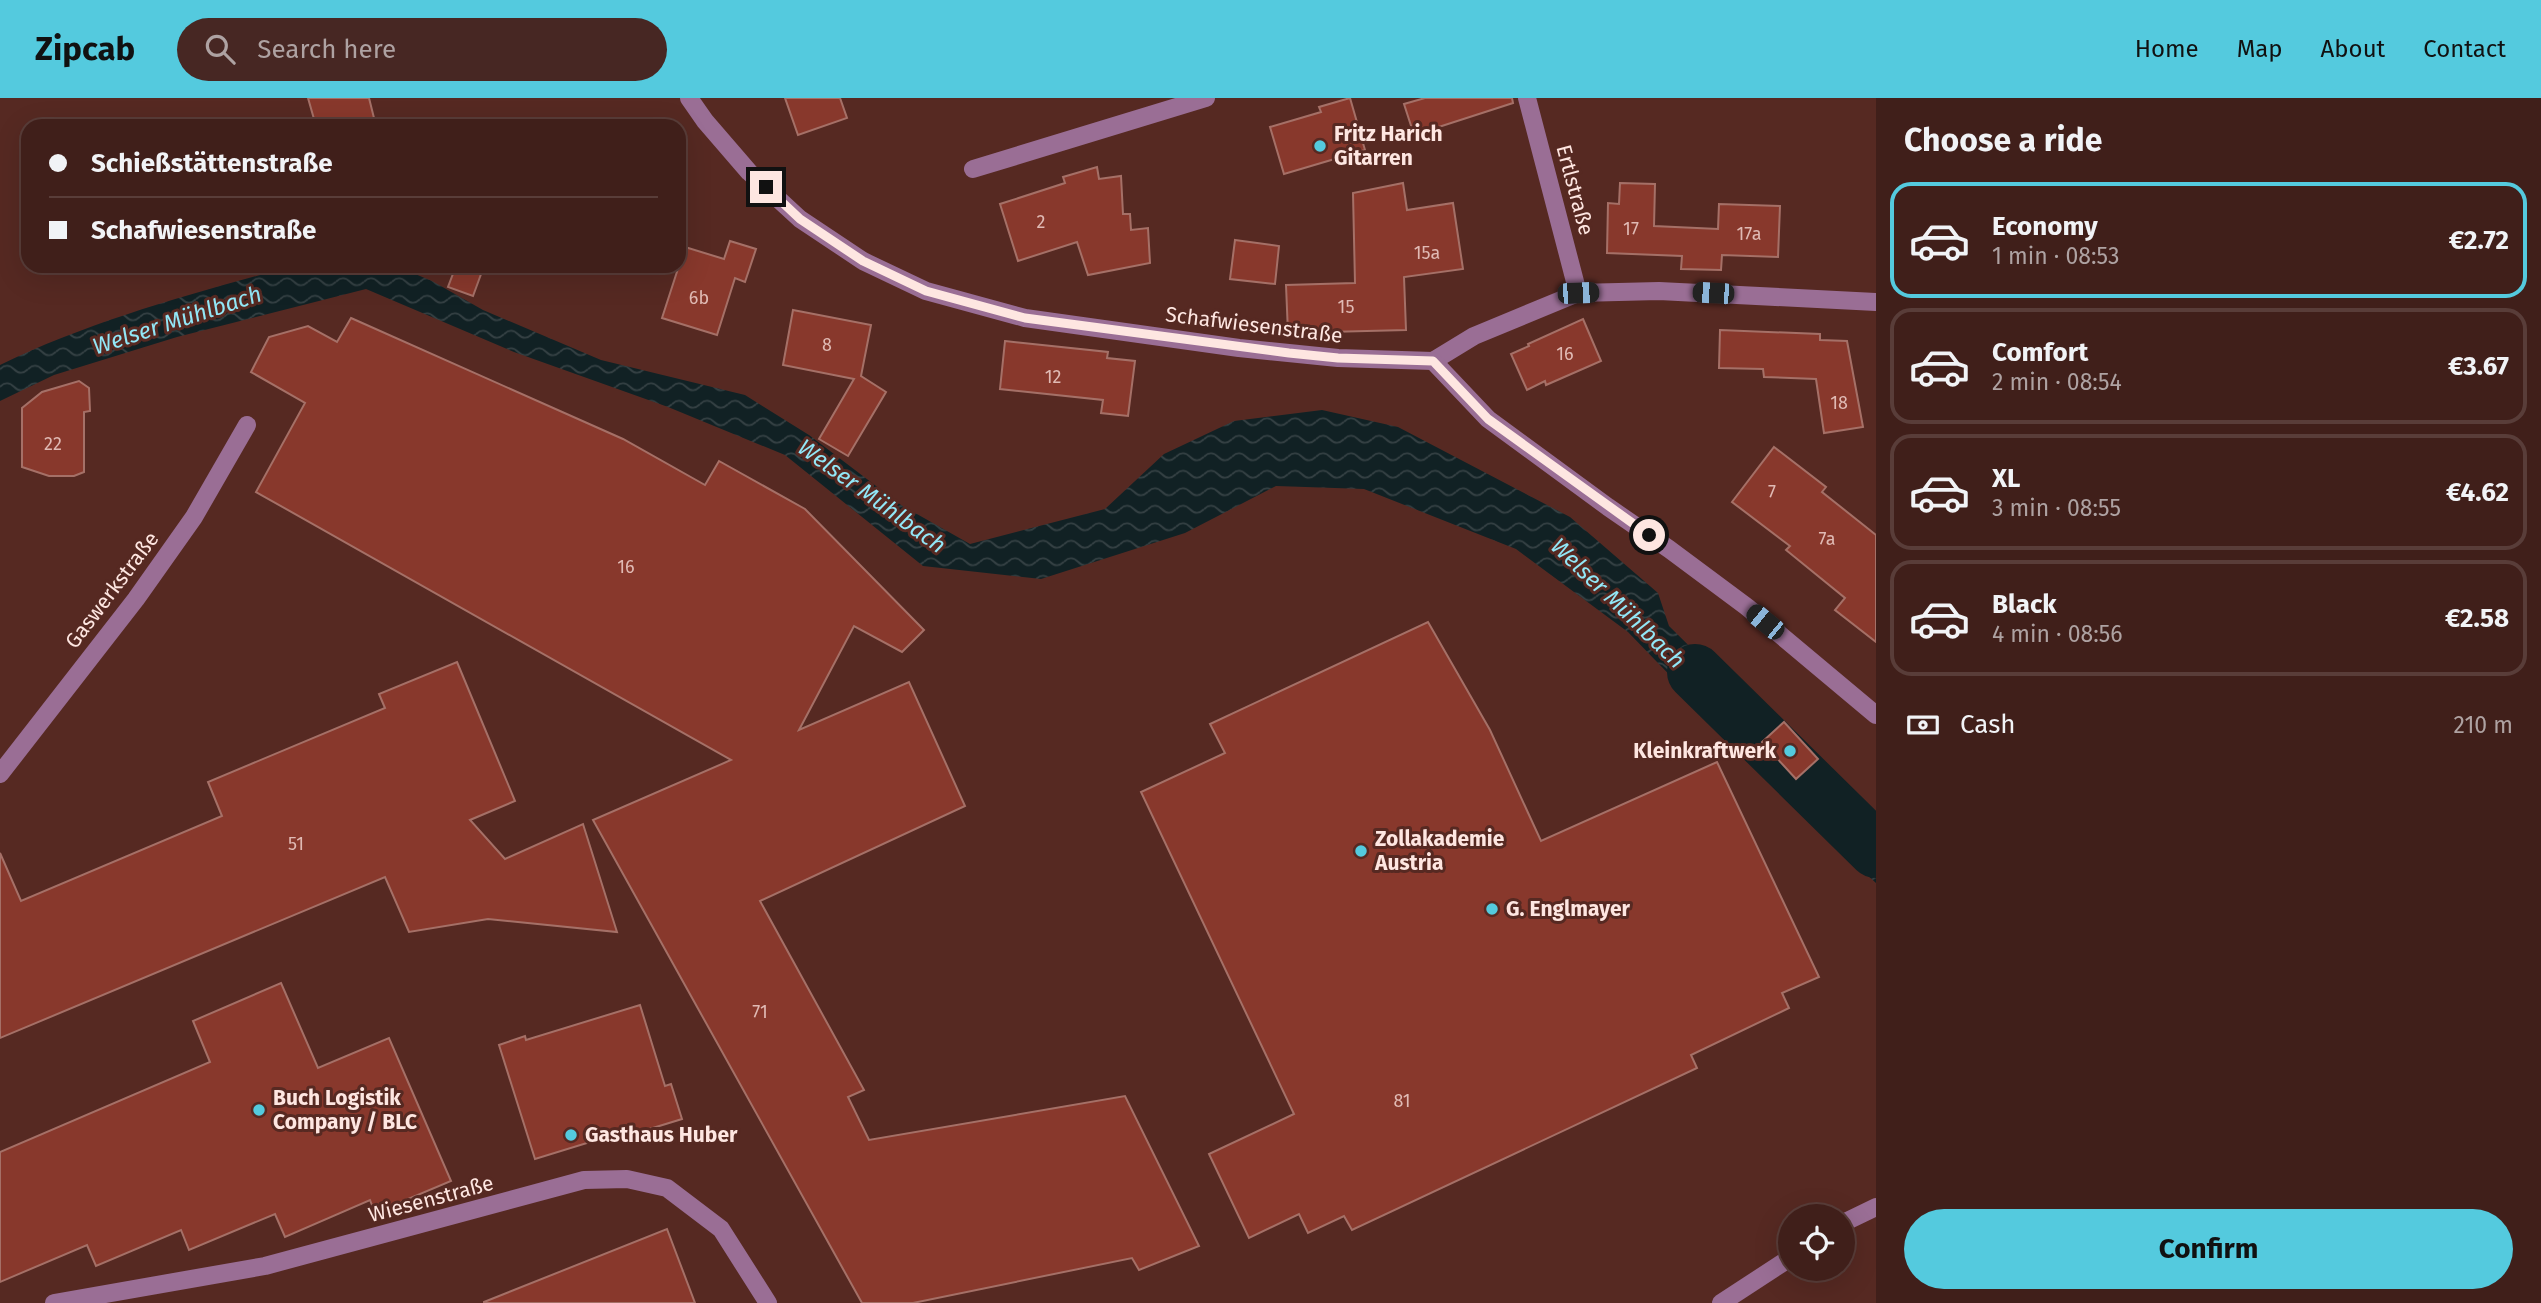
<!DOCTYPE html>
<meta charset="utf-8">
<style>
body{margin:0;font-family:"Fira Sans",sans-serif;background:#472723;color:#f1f3f6;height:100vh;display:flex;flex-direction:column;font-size:26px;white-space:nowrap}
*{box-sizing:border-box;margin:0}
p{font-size:23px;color:#aea2a2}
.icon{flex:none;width:38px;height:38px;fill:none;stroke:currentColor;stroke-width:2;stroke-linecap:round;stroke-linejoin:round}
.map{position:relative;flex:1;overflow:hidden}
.side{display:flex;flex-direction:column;background:#401f1a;width:665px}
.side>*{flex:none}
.hud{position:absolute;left:21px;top:21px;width:665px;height:154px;border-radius:21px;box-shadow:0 7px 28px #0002,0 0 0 2px #593d39;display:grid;align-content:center;height:154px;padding:0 28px;background:#401f1a}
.controls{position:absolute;left:1778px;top:1106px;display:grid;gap:14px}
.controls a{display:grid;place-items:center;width:77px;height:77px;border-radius:50%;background:#401f1a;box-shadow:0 7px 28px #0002,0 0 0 2px #593d39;font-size:35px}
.end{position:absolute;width:32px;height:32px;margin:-16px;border:9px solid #fee6e1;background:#111;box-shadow:0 0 0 4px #111}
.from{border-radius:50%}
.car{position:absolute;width:21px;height:42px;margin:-21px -10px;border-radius:9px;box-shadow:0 0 5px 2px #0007;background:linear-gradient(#222 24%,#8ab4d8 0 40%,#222 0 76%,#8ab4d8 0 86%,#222 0)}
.hud b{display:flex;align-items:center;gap:24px;height:66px;font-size:26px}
.hud b+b{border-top:2px solid #593d39}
.hud i{width:18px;height:18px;background:#f1f3f6}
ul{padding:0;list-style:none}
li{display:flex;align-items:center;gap:21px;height:116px;margin:0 14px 10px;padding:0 14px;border:4px solid #593d39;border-radius:21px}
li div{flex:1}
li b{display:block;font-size:26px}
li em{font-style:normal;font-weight:700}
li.current{border-color:#54cade}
li>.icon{width:63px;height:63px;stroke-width:1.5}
h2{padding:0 28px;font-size:32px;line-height:84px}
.pay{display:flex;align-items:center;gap:18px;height:77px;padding:0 28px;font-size:26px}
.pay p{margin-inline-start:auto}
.primary-button{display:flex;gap:14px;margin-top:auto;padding:14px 28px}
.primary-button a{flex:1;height:80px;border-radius:42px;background:#54cade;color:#111;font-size:28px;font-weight:700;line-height:80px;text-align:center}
header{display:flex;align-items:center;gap:42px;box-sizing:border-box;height:98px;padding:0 35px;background:#54cade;color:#111}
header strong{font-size:33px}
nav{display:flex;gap:38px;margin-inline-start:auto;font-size:24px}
.search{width:490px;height:63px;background:#472723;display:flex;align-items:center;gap:18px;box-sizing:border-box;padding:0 24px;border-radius:38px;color:#aea2a2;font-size:26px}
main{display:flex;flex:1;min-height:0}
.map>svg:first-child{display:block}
.water{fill:url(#water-waves)}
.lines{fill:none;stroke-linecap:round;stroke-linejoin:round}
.river{stroke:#112124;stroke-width:56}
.building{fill:#88382c;stroke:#a57067;stroke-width:2}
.minor{stroke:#9a6e95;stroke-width:18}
.route{stroke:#fee6e1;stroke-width:9}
.poi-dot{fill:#54cade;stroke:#562922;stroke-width:2.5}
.labels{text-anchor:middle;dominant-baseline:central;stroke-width:6;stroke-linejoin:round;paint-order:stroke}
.number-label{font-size:18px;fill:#e0bab4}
.poi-label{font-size:21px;font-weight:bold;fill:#fee6e1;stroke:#562922;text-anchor:start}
.street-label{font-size:21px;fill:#fee6e1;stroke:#562922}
.water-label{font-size:23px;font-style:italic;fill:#92e7f7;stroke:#562922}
</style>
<header>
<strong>Zipcab</strong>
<div class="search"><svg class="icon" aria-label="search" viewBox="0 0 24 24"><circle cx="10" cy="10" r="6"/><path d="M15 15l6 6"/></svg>Search here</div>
<nav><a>Home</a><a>Map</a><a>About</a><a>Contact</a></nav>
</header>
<main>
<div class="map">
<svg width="1876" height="1205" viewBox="0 0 1876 1205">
<defs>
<pattern id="water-waves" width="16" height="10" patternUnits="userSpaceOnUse" patternTransform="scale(1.75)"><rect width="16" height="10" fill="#112124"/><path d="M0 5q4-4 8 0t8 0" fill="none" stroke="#354144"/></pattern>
</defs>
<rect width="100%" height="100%" fill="#562922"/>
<path class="water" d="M 293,168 L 396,168 L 432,183 L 483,212 L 601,262 L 745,297 L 809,337 L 901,407 L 970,446 L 1105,411 L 1164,356 L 1234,323 L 1322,312 L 1398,329 L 1570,419 L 1658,495 L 1669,528 L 1759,617 L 1750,628 L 1800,677 L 1818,676 L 1852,701 L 1876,723 L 1876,785 L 1836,749 L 1628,534 L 1516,451 L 1364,391 L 1276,388 L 1185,435 L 1041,481 L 923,468 L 785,357 L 668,309 L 514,254 L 366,191 L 177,239 L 54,277 L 0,303 L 0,267 C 93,222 194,195 293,168 Z"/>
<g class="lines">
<path class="river" d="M 1695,574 L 1876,752"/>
</g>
<g class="building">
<path d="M 308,0 L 369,0 L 376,28 L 316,28 Z"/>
<path d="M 785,0 L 840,0 L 847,20 L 798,37 Z"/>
<path d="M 1350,0 L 1365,52 L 1284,76 L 1270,29 L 1321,14 L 1319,9 Z"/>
<path d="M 1425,0 L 1512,0 L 1513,5 L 1414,37 L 1404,6 Z"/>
<path d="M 1097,69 L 1099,81 L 1121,78 L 1123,116 L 1130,116 L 1131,132 L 1148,130 L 1150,165 L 1088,177 L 1077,144 L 1018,163 L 1000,106 L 1065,85 L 1063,79 Z"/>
<path d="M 1403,85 L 1407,112 L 1453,105 L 1463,171 L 1404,179 L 1406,232 L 1288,235 L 1286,187 L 1355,185 L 1353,95 Z"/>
<path d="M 1620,85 L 1655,86 L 1654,128 L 1718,131 L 1719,106 L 1780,108 L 1778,159 L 1722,157 L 1721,172 L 1681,171 L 1682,158 L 1607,155 L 1608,105 L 1619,106 Z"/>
<path d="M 1235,142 L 1279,148 L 1275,186 L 1230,181 Z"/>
<path d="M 730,143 L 756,151 L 745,184 L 735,180 L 717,237 L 662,220 L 685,149 L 724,161 Z"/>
<path d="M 456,168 L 484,168 L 473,198 L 448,189 Z"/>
<path d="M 793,212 L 871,227 L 861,278 L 886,294 L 848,358 L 819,341 L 854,281 L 783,267 Z"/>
<path d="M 351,220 L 623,341 L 705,387 L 719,363 L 805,411 L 924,532 L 902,554 L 854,528 L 799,632 L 909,584 L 965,708 L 760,803 L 864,992 L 848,999 L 869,1042 L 1125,998 L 1199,1148 L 1139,1172 L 1132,1160 L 913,1205 L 862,1205 L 593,722 L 731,662 L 256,394 L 305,305 L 251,274 L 269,239 L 308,228 L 337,244 Z"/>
<path d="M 1583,221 L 1601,263 L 1546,287 L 1545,283 L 1527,292 L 1511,256 L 1529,248 L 1528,246 Z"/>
<path d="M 1720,232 L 1820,236 L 1820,242 L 1847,243 L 1863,329 L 1824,335 L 1816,281 L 1764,279 L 1763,271 L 1719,270 Z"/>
<path d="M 1005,243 L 1108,254 L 1107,260 L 1135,263 L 1128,318 L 1101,315 L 1103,302 L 1000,291 Z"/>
<path d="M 79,283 L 89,290 L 90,313 L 84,314 L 84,374 L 74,378 L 49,378 L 22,369 L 22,310 L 42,294 Z"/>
<path d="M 1774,349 L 1826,389 L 1822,394 L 1876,437 L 1876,544 L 1835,512 L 1845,500 L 1786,452 L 1790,448 L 1732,404 Z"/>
<path d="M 1428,524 L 1490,632 L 1541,743 L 1717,664 L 1819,879 L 1782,895 L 1789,910 L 1691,957 L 1697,970 L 1352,1132 L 1344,1118 L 1308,1135 L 1299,1116 L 1249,1140 L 1209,1056 L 1294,1016 L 1141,694 L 1225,655 L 1210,626 Z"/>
<path d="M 457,564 L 515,703 L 470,722 L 505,761 L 583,726 L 617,834 L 488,821 L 409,834 L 385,779 L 0,940 L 0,755 L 21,803 L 222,718 L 208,684 L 385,610 L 379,596 Z"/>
<path d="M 1784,624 L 1818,661 L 1796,681 L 1762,644 Z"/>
<path d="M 281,885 L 318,970 L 389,940 L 451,1083 L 375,1115 L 370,1102 L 285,1139 L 275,1116 L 189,1152 L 181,1132 L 96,1168 L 87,1147 L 0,1184 L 0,1054 L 210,964 L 193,923 Z"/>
<path d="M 640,907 L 665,988 L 671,986 L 682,1021 L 630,1037 L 629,1032 L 535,1061 L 499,947 L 525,938 L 526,942 Z"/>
<path d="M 667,1131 L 695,1205 L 484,1205 L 484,1204 Z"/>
</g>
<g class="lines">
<g class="minor">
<path d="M 689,0 L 705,23 L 749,74 L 800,121 L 863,163 L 926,193 L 1025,220 L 1239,250 L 1338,260 L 1433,263 L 1474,238 L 1578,195 L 1659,193 L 1876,204"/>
<path d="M 1527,0 L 1578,195"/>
<path d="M 973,71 L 1206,0"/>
<path d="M 1433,263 L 1488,321 L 1608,409 L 1669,451 L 1747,509 L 1876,617"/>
<path d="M 0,676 L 136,501 L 194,419 L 247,327"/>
<path d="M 1843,1125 L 1876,1109"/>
<path d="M 54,1205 L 265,1168 L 584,1082 L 627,1081 L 667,1090 L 721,1131 L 768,1205"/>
<path d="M 1721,1205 L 1790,1160"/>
</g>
</g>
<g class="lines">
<path class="route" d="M 766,89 L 800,121 L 863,163 L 926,193 L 1025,220 L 1289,255 L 1338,260 L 1433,263 L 1488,321 L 1649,437"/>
</g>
<g class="poi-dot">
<circle cx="1320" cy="48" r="7"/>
<circle cx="1790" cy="653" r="7"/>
<circle cx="1361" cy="753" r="7"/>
<circle cx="1492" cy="811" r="7"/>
<circle cx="259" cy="1012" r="7"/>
<circle cx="571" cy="1037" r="7"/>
</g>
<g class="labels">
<g class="number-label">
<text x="1041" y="124">2</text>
<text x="1631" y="131">17</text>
<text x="1749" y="136">17a</text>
<text x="1427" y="155">15a</text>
<text x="699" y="200">6b</text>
<text x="1346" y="209">15</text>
<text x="827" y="247">8</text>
<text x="1565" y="256">16</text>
<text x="1053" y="279">12</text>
<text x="1839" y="305">18</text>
<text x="53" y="346">22</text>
<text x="1772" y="394">7</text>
<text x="1827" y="441">7a</text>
<text x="626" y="469">16</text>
<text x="296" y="746">51</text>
<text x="760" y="914">71</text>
<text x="1402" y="1003">81</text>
</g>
<g class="poi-label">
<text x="1334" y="36">Fritz Harich<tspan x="1334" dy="24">Gitarren</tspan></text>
<text x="1776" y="653" text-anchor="end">Kleinkraftwerk</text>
<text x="1375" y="741">Zollakademie<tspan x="1375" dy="24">Austria</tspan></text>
<text x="1506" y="811">G. Englmayer</text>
<text x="273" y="1000">Buch Logistik<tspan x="273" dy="24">Company / BLC</tspan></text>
<text x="585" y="1037">Gasthaus Huber</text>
</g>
<g class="street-label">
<text transform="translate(1575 92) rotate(75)">Ertlstraße</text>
<text transform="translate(1254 227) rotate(7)">Schafwiesenstraße</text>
<text transform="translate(112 492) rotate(-53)">Gaswerkstraße</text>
<text transform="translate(431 1101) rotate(-15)">Wiesenstraße</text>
</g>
<g class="water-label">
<text transform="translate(177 222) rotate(-18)">Welser Mühlbach</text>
<text transform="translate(872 398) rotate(36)">Welser Mühlbach</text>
<text transform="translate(1618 505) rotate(44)">Welser Mühlbach</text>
</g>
</g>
</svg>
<div class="controls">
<a><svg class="icon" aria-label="locate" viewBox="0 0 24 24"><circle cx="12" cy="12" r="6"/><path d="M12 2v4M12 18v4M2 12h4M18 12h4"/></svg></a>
</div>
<i class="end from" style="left:1649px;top:437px"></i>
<i class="end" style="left:766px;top:89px"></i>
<i class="car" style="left:1578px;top:195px;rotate:88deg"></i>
<i class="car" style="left:1713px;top:195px;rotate:273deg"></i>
<i class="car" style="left:1765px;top:524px;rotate:309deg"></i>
<div class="hud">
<b><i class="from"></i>Schießstättenstraße</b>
<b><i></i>Schafwiesenstraße</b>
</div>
</div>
<section class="side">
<h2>Choose a ride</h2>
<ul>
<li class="current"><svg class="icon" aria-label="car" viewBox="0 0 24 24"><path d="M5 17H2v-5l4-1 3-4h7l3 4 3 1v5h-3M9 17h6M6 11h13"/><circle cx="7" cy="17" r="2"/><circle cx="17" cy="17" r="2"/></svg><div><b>Economy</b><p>1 min · 08:53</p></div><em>€2.72</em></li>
<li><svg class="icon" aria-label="car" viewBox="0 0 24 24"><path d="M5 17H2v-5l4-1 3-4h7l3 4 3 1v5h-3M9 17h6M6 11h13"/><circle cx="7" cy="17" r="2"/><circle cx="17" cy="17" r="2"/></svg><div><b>Comfort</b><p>2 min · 08:54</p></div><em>€3.67</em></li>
<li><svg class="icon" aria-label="car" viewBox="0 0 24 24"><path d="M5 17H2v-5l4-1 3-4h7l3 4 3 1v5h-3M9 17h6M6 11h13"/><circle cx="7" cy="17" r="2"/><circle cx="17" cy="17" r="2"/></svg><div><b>XL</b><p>3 min · 08:55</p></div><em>€4.62</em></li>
<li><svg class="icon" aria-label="car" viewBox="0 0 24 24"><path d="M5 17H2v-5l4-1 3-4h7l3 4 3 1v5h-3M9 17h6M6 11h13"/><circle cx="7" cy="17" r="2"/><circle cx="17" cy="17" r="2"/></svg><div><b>Black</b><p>4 min · 08:56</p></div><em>€2.58</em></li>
</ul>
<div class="pay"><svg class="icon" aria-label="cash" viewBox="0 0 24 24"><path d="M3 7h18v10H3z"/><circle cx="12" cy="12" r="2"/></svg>Cash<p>210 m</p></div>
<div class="primary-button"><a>Confirm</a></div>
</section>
</main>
